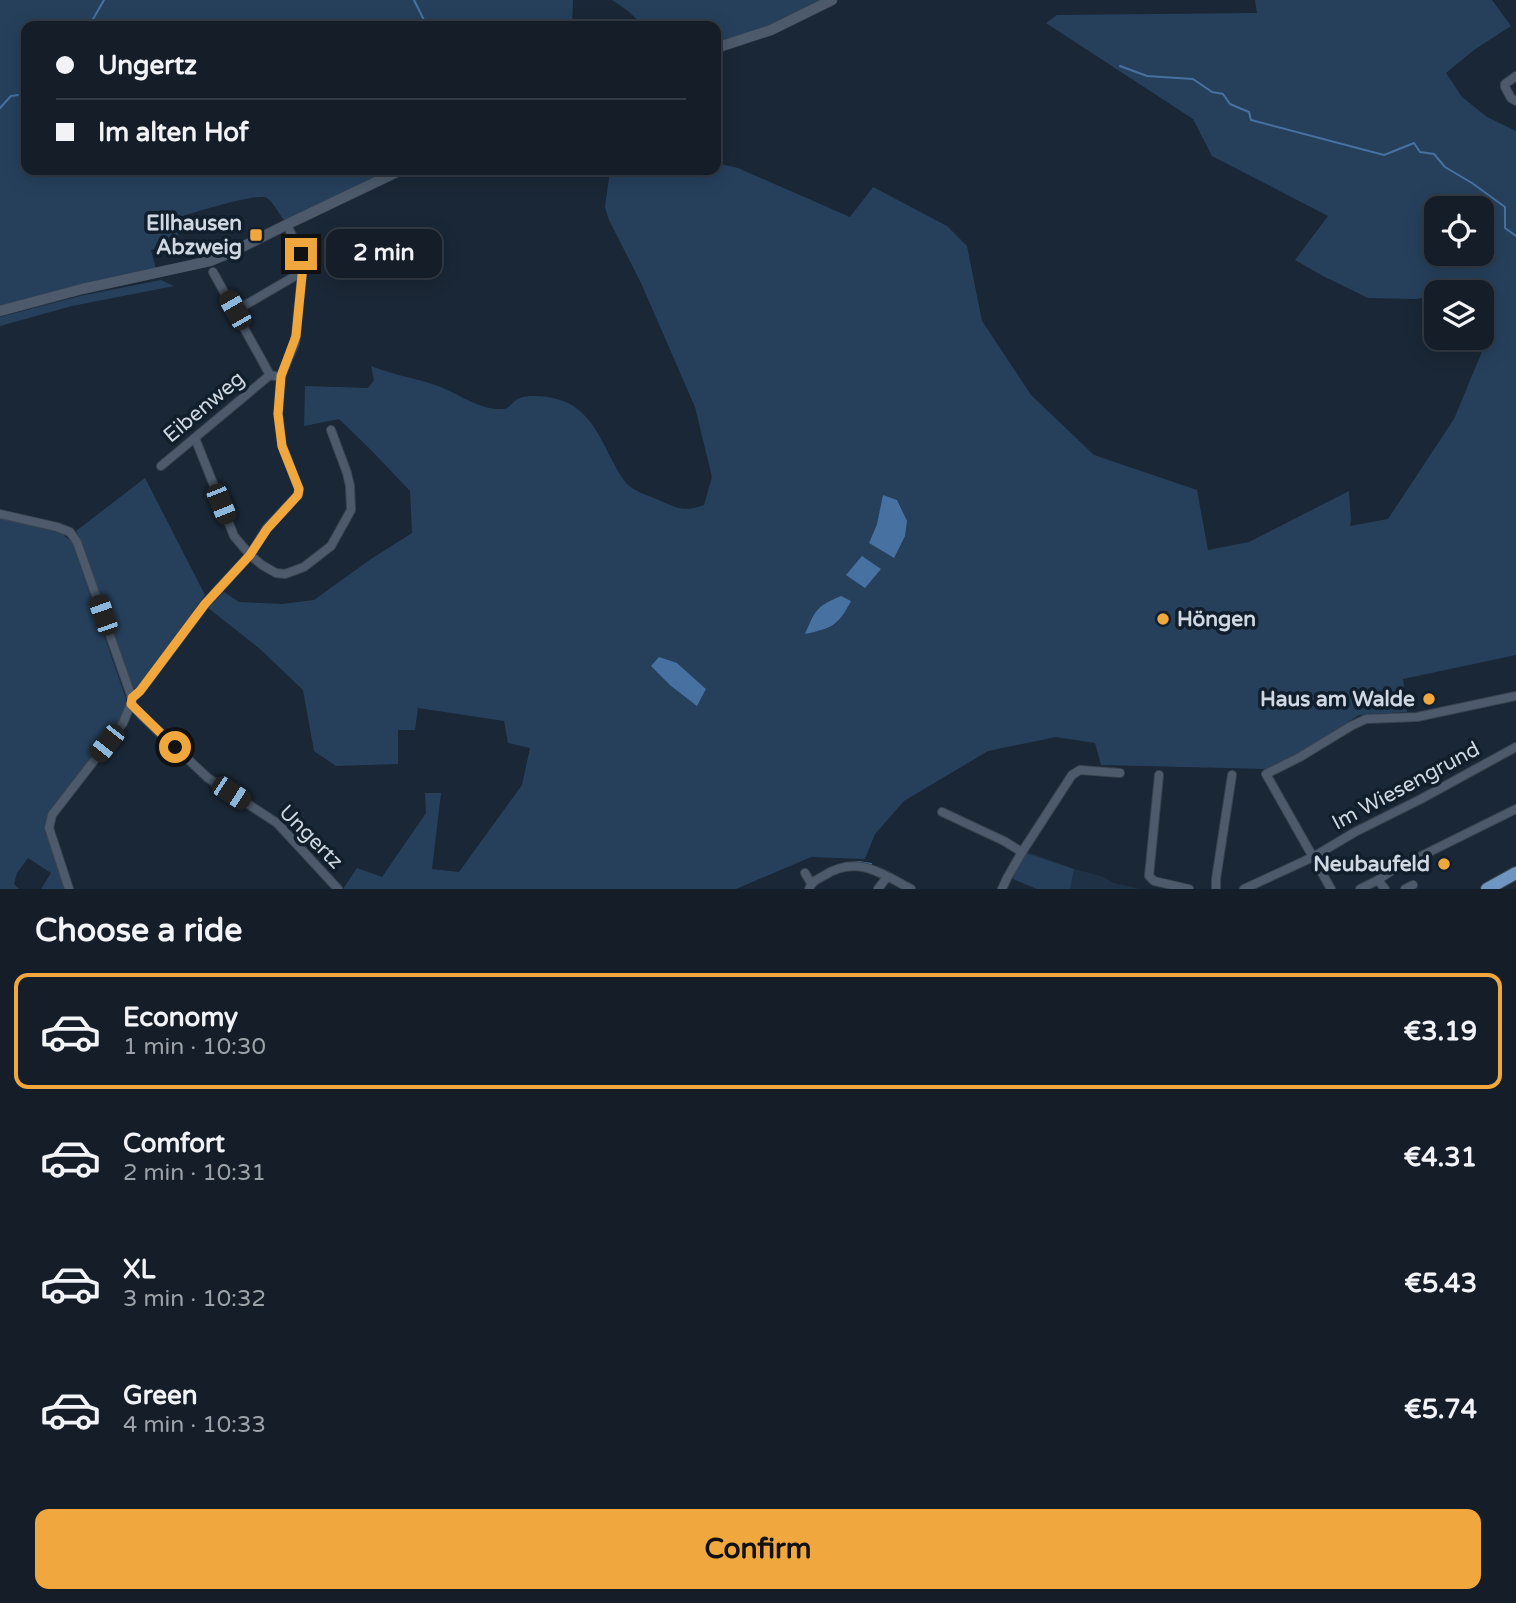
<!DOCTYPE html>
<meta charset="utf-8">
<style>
body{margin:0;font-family:"Varela Round",sans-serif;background:#1d2630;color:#f1f3f6;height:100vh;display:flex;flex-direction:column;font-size:26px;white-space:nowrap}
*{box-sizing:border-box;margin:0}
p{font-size:23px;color:#9da2a8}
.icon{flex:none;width:38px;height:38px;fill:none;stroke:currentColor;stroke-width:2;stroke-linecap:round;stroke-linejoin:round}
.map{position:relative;height:889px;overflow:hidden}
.panel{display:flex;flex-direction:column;background:#141d28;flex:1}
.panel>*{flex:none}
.top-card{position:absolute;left:21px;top:21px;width:700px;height:154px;border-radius:14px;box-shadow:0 4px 18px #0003,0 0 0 2px #333b45;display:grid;align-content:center;height:154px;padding:0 35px;background:#141d28}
.buttons{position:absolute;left:1424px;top:196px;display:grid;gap:14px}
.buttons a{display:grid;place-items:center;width:70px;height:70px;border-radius:14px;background:#141d28;box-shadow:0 4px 18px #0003,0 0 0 2px #333b45;font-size:35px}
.end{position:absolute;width:32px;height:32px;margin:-16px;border:9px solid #efa73e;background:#111;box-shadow:0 0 0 4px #111}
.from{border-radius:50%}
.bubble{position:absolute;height:49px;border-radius:14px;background:#141d28;box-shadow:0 4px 18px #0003,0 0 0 2px #333b45;font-size:23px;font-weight:700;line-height:49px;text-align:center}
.car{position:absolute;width:21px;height:42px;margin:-21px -10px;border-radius:9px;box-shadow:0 0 5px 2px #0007;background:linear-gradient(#222 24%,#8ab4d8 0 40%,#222 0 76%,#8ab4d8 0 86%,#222 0)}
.top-card b{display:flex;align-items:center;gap:24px;height:66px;font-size:26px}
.top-card b+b{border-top:2px solid #333b45}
.top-card i{width:18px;height:18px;background:#f1f3f6}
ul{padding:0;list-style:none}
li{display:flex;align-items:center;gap:21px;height:116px;margin:0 14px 10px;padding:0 21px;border:4px solid transparent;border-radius:14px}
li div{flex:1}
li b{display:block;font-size:26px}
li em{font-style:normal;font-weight:700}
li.current{border-color:#efa73e}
li>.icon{width:63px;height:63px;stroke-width:1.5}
h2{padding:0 35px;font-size:32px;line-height:84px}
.button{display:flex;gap:14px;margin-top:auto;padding:14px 35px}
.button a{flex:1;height:80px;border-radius:14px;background:#efa73e;color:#111;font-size:28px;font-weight:700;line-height:80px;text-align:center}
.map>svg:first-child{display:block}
.built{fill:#1f3145}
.green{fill:#26405c;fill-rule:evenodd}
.water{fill:#4771a0}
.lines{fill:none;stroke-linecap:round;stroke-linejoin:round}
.stream{stroke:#4771a0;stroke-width:2}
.minor-casing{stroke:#3a4450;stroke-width:10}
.tertiary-casing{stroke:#3a4450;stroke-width:11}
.primary-casing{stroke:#3a4450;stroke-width:14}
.minor{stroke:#4c5a6b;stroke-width:8}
.tertiary{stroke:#4c5a6b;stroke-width:10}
.primary{stroke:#6f95c1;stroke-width:12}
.route{stroke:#efa73e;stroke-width:9}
.poi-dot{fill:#efa73e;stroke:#111e2c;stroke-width:2.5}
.labels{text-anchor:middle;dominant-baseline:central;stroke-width:7;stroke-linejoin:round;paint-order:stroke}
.poi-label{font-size:21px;font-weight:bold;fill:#cfd7e1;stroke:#111e2c;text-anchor:end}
.street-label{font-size:21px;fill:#cfd7e1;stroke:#111e2c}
</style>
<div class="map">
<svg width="1516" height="889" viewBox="0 0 1516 889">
<rect width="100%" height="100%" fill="#1a2736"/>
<path class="built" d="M 1026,851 L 1074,869 L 1101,876 L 1114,883 L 1140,889 L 1037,889 L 1013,879 Z"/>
<g class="green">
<path d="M 0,0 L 573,0 L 572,26 L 26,26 L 26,170 L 391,170 L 284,220 C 279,214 274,203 267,198 C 258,192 190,214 176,218 L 179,242 L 151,250 L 156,269 L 0,308 Z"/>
<path d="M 612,0 L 821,0 L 769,26 L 716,45 L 716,26 L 644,26 L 628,11 Z"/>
<path d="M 1255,0 L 1492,0 L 1511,26 L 1474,50 L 1446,73 L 1462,97 L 1487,117 L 1516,131 L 1516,655 L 1403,679 L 1407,712 L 1359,715 L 1283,763 L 1267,769 L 1101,765 L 1095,743 L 1056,737 L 988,751 L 904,801 L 875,834 L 865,859 L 811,857 L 736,889 L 343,889 L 357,868 L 382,877 L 426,813 L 425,793 L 441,793 L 432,869 L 459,872 L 522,785 L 530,748 L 508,743 L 504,721 L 418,708 L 415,730 L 398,730 L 398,764 L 336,766 L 314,751 L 303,690 L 260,649 L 208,608 L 224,592 L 239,602 L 282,604 L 314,600 L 371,559 L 412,533 L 410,491 L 371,450 L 339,419 L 304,426 L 305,386 L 368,388 L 374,380 L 371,366 C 393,375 416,378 438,386 C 458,393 480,411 503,409 C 511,408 513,400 520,398 C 535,393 564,398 576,408 C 601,426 608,460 626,483 C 633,491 649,496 659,500 C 678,509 684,512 704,505 L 712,477 L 695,407 L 641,283 L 609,220 L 605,207 L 610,170 L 716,170 L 716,163 L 738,168 L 850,217 L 873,187 L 947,226 L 967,246 L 982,321 L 1031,395 L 1094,455 L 1197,490 L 1208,550 L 1249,542 L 1349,491 L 1351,520 L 1350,526 L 1388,519 L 1454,419 L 1486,342 L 1482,321 L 1482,292 L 1476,291 L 1437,292 L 1437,296 L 1416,299 L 1368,298 L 1323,276 L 1295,260 L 1328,216 L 1212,156 L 1193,119 L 1046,23 L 1057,15 L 1257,13 ZM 1437,208 L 1482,208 L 1482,254 L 1437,254 ZM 884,495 L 894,558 L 869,543 L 877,524 ZM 677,663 L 706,689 L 697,705 L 671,686 Z"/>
<path d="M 161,280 L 174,286 L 72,306 L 0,326 L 0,317 L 80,296 Z"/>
<path d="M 145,478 L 205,595 L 138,688 L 133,688 L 130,685 L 83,544 L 76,531 Z"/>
<path d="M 0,518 L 61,533 L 72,542 L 126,699 L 126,709 L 115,730 L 47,820 L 45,833 L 51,845 L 66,889 L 41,889 L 51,873 L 28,858 L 17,873 L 14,884 L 19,889 L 0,889 Z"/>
<path d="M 1022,852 L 1074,869 L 1070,889 L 1037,889 L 1013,879 Z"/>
</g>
<g class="water">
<path d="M 883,495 L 897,500 L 907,521 L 905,536 L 894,558 L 869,543 L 877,524 Z"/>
<path d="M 862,556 L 881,569 L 865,588 L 846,575 Z"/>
<path d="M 841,596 L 851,601 C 838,626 832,628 805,634 C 815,610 817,606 841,596 Z"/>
<path d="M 659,657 L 677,663 L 706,689 L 697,706 L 671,686 L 651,666 Z"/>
</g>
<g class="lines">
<g class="stream">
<path d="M 414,0 L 427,26"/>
<path d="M 89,26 L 104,0"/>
<path d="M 1120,66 L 1147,76 L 1193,79 L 1212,92 L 1223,94 L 1230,104 L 1249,112 L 1251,120 L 1384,155 L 1414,143 L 1420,152 L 1434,154 L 1445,167 L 1472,183 L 1505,207 L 1505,228 L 1516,236"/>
<path d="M 0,108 L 11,96 L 18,95"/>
<path d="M 852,863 L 859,862 L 871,864"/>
<path d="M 825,871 L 836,866"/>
</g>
<defs>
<g id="minor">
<path d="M 1516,76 L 1505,84 L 1505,87 L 1511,98 L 1516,101"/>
<path d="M 213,272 L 270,375 L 275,376"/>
<path d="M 235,311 L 302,272"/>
<path d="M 195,438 L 234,536 L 250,555 L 262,565 L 276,573 L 285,574 L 304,567 L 331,546 L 351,510 L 350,486 L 347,473 L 331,430"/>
<path d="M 161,466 L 270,375"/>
<path d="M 0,514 L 57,527 L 70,532 L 77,542 L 132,698"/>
<path d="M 132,698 L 140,691 L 205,604 L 250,555 L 266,529 L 298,495 L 299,489 L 282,446 L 278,414 L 281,376 L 295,343 L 303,265 L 301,254 L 287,225"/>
<path d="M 131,704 L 141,715 L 208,778 L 277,823 L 338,889"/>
<path d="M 1159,775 L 1149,876 L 1154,881 L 1189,889"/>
<path d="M 942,812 L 1004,841 L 1022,852"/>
<path d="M 805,873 L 811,883"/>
<path d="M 1378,880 L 1391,871 L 1516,809"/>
<path d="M 69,889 L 49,828 L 52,815 L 123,723 L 132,701"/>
<path d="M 809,889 C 812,881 818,879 825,875 C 857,855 881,873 911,889"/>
<path d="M 878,889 L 887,877"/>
<path d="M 1002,889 L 1007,878 L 1022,852 L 1072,775 L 1080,770 L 1120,773"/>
<path d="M 1216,889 L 1216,879 L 1232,775"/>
<path d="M 1244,889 L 1313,857 L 1355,832 L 1421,799 L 1516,747"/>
<path d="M 1331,889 L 1266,774 L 1300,757 L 1351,726 L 1366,719 L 1417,717 L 1516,696"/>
<path d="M 1360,889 L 1378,880 L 1385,889"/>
<path d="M 1405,889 L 1413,885"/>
</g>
<g id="tertiary">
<path d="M 716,48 L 771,30 L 832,0"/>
<path d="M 0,311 L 82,289 L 210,261 L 230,253 L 290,223 L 401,170"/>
</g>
<path id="primary" d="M 1487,889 L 1516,873"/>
</defs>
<use href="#minor" class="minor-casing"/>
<use href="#tertiary" class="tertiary-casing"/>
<use href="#primary" class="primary-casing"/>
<use href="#minor" class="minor"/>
<use href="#tertiary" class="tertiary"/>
<use href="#primary" class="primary"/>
</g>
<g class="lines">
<path class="route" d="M 175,747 L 131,704 L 132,698 L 140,691 L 205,604 L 250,555 L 267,529 L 298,495 L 299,489 L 282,446 L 278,414 L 281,376 L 296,336 L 303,265 L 301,254"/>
</g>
<g class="poi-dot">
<rect x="249" y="228" width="14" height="14" rx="3.5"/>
<circle cx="1163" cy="619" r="7"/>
<circle cx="1429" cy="699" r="7"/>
<circle cx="1444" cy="864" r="7"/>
</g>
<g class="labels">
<g class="poi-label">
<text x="242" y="223">Ellhausen<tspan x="242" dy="24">Abzweig</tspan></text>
<text x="1177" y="619" text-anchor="start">Höngen</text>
<text x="1415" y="699">Haus am Walde</text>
<text x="1430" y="864">Neubaufeld</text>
</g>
<g class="street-label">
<text transform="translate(204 407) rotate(-40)">Eibenweg</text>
<text transform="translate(1406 786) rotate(-28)">Im Wiesengrund</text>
<text transform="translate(311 837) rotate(45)">Ungertz</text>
</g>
</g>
</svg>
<div class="buttons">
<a><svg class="icon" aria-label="locate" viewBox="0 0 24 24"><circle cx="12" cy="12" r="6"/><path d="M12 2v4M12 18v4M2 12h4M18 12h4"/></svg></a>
<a><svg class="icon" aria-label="layers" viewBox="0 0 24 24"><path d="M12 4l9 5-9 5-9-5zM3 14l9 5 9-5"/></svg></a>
</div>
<i class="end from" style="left:175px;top:747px"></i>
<i class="end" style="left:301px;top:254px"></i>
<div class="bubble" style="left:326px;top:229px;width:116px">2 min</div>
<i class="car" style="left:235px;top:310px;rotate:330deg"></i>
<i class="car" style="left:221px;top:504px;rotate:158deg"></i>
<i class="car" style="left:103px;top:615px;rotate:341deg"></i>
<i class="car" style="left:107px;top:743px;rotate:218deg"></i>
<i class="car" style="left:231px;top:793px;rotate:123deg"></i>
<div class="top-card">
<b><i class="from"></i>Ungertz</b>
<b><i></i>Im alten Hof</b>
</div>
</div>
<section class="panel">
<h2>Choose a ride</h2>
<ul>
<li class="current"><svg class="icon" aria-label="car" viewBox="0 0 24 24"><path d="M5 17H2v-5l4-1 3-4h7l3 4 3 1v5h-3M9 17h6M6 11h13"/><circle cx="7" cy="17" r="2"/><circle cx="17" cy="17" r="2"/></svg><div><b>Economy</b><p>1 min · 10:30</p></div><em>€3.19</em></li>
<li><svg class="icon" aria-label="car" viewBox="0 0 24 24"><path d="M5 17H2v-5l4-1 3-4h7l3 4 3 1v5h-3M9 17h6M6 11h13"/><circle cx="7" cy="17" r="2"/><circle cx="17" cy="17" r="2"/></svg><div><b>Comfort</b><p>2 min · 10:31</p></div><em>€4.31</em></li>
<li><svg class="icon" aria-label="car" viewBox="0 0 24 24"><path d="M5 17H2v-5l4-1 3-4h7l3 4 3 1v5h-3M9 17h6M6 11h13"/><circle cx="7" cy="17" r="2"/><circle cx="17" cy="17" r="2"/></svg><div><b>XL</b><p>3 min · 10:32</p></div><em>€5.43</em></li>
<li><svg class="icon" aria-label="car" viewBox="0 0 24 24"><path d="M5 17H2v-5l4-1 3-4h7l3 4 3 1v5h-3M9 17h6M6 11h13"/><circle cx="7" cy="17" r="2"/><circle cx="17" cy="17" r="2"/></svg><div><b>Green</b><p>4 min · 10:33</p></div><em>€5.74</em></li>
</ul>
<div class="button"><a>Confirm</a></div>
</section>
